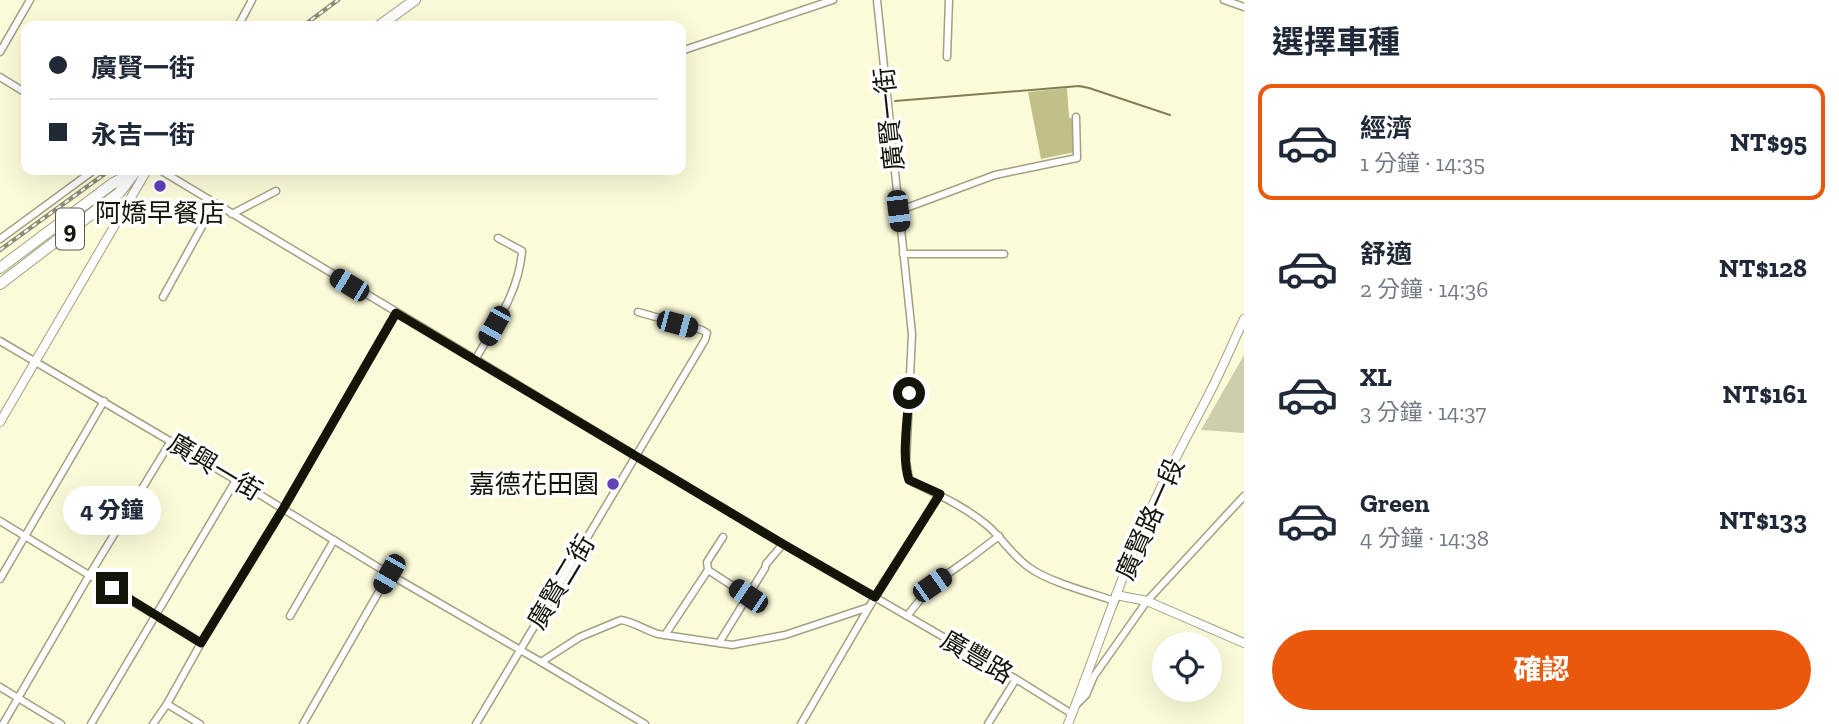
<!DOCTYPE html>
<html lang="zh-TW">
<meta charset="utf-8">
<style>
body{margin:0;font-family:"Zilla Slab","Noto Sans TC",serif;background:#f2f2f3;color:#1f2937;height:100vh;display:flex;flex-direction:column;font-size:26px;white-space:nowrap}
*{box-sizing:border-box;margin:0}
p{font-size:23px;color:#747a83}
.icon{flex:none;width:38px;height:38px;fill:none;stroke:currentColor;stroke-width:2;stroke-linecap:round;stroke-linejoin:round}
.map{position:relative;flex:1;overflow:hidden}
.panel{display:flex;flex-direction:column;background:#fff;width:595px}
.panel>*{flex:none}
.top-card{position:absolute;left:21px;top:21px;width:665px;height:154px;border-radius:14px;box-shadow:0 7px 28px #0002;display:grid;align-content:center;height:154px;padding:0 28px;background:#fff}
.fabs{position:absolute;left:1152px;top:632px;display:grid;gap:14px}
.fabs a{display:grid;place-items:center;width:70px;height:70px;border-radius:50%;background:#fff;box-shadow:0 7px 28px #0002;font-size:35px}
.end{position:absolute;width:32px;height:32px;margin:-16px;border:9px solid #141408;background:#fff;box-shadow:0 0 0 4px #fff}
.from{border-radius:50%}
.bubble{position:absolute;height:49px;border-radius:24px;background:#fff;box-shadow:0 7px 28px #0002;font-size:23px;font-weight:800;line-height:49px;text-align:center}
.car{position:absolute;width:21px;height:42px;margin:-21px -10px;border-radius:9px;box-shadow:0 0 5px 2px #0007;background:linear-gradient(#222 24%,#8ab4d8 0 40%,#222 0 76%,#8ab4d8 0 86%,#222 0)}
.top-card b{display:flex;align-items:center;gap:24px;height:66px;font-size:26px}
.top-card b+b{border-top:2px solid #e0e1e3}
.top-card i{width:18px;height:18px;background:#1f2937}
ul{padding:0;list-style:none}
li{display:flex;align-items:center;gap:21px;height:116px;margin:0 14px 10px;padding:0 14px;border:4px solid transparent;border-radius:14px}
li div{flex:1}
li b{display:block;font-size:26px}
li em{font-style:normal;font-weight:800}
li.active{border-color:#ea580c}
li>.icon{width:63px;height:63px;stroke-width:1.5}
h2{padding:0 28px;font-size:32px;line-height:84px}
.action{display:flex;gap:14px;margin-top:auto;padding:14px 28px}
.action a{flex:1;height:80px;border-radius:42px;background:#ea580c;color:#fff;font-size:28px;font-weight:800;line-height:80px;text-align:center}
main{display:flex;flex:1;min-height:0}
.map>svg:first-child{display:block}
.green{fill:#cfceac}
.forest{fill:#c3bf88}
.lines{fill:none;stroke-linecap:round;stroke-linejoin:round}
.stream{stroke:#807e54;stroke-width:2}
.minor-casing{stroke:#a2a081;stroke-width:9}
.tertiary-casing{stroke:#a2a081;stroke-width:10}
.primary-casing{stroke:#a2a081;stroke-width:12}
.minor{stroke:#fff;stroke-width:6}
.tertiary{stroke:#fff;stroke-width:8}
.primary{stroke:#fff;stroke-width:10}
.rail-casing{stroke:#8d8d75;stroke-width:4.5}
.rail{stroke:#fff;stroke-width:2;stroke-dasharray:5;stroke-linecap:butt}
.route{stroke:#141408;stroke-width:9}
.poi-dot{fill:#6240b8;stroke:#fff;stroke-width:2.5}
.labels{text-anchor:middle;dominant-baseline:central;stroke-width:7;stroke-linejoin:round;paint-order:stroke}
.shield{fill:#fff;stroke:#5a5a52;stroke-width:2}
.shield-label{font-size:24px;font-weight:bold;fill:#141408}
.street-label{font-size:26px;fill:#141408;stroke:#fff}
.poi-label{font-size:26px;fill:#141408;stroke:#fff}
</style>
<main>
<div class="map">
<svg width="1244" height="724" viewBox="0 0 1244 724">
<rect width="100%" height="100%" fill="#fcfbd9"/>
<path class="green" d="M 1244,355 L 1244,433 L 1201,430 Z"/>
<path class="forest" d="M 1067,88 L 1069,117 L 1073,120 L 1075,152 L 1041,159 L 1028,92 Z"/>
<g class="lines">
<path class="stream" d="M 895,101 L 1079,86 L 1089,88 L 1170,115"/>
<defs>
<g id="minor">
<path d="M 877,0 L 912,334 L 906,461 L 909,480 C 937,494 964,506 988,526 C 1003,539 1013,557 1030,568 C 1049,582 1091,593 1115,601"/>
<path d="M 1224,0 L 1244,7"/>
<path d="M 238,26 L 252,0"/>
<path d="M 681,51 L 833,0"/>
<path d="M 0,52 L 30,0"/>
<path d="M 947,57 L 949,0"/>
<path d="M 0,77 L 26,93"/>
<path d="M 160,170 L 783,544 L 1016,679 L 1072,714"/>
<path d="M 898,211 L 995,175 L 1077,158 L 1076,117"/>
<path d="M 232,214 L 276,191"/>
<path d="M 0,239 L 94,170"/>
<path d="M 903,254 L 1004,254"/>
<path d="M 163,297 L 215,203"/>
<path d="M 0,341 L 236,480 L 389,574 L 541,662 L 645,724"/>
<path d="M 475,360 C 495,325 519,292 522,251 L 498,238"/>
<path d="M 0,521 L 201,643"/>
<path d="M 708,570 L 748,596"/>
<path d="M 0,579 L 104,401"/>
<path d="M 290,616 L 334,540"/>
<path d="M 907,616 L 932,585 L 970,558 L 999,536"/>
<path d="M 665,635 L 708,570 L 707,562 L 723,537"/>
<path d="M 719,643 L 765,568 L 766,564 L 783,544"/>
<path d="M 541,662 L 580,637 L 621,620 C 634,622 645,630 658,634 L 732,645 L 785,635 L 869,607"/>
<path d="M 0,687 L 61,724"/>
<path d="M 167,704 L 200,724"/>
<path d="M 1077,704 L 1086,695 L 1094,676 L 1147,601 L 1244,496"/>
<path d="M 3,724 L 90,574 L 171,441"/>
<path d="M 91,724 L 236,480"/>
<path d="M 153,724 L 167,704 L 201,643 L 283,509 L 396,313"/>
<path d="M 303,724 L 389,574"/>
<path d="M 476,724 L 705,340 L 707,333 L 702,330 L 638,312"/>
<path d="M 801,724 L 875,597 L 940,494"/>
<path d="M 988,724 L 1016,679"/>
</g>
<g id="tertiary">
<path d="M 0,422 L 147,170"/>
<path d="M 1116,595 L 1147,601 L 1244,643"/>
<path d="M 1068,724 C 1095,656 1117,587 1146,520 C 1164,478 1187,437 1208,396 C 1221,371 1232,345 1244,319"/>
</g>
<g id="primary">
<path d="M 379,26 L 415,0"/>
<path d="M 0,268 L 112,184 L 132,173"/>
<path d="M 0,284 L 119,193 L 136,171"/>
</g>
</defs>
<use href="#minor" class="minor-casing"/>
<use href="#tertiary" class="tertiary-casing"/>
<use href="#primary" class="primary-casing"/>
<use href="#minor" class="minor"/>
<use href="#tertiary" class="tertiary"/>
<use href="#primary" class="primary"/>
<defs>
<g id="rail">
<path d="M 303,26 L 338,0"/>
<path d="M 0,250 L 110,170"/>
</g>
</defs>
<use href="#rail" class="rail-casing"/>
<use href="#rail" class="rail"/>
</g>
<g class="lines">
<path class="route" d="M 112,588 L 201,643 L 283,509 L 396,313 L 783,544 L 875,597 L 940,494 L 909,480 C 901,458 908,418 909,393"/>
</g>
<g class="poi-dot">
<circle cx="160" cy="186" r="7"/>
<circle cx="613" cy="484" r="7"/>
</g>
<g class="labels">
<rect class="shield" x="56" y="208.5" width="28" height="41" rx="5"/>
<g class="shield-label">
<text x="70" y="229">9</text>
</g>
<g class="street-label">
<text transform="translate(889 119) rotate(-96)">廣賢一街</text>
<text transform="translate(215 467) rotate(31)">廣興一街</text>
<text transform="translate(1150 519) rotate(-66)">廣賢路一段</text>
<text transform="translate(561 582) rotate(-59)">廣賢二街</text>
<text transform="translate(977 657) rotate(30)">廣豐路</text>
</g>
<g class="poi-label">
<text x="160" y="213">阿嬌早餐店</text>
<text x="599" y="484" text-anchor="end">嘉德花田園</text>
</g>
</g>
</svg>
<div class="fabs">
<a><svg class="icon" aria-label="locate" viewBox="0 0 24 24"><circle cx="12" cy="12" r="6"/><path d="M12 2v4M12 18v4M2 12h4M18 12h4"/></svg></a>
</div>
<i class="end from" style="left:909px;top:393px"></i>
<i class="end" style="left:112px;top:588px"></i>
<div class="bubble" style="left:63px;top:486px;width:98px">4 分鐘</div>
<i class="car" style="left:898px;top:211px;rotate:173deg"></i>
<i class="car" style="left:349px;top:285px;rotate:301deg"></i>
<i class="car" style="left:677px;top:324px;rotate:105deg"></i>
<i class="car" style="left:494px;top:326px;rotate:209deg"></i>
<i class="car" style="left:389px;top:574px;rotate:210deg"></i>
<i class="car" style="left:932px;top:585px;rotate:55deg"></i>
<i class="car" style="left:748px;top:596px;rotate:304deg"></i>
<div class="top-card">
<b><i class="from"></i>廣賢一街</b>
<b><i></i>永吉一街</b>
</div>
</div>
<section class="panel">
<h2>選擇車種</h2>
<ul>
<li class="active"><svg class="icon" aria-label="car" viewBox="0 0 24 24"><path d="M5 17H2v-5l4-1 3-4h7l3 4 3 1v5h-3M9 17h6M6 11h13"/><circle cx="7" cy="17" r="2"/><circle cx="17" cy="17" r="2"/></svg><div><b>經濟</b><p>1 分鐘 · 14:35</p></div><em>NT$95</em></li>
<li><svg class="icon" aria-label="car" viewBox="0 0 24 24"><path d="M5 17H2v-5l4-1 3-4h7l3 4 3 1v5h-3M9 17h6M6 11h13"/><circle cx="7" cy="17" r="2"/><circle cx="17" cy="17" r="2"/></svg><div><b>舒適</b><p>2 分鐘 · 14:36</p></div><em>NT$128</em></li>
<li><svg class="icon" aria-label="car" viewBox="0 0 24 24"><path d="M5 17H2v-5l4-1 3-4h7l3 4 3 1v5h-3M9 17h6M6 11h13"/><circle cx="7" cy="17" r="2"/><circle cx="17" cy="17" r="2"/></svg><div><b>XL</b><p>3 分鐘 · 14:37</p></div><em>NT$161</em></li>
<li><svg class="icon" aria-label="car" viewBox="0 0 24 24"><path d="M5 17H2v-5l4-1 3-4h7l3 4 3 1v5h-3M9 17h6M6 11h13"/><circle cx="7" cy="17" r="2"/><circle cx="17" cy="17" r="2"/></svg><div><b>Green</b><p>4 分鐘 · 14:38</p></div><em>NT$133</em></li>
</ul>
<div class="action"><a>確認</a></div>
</section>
</main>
